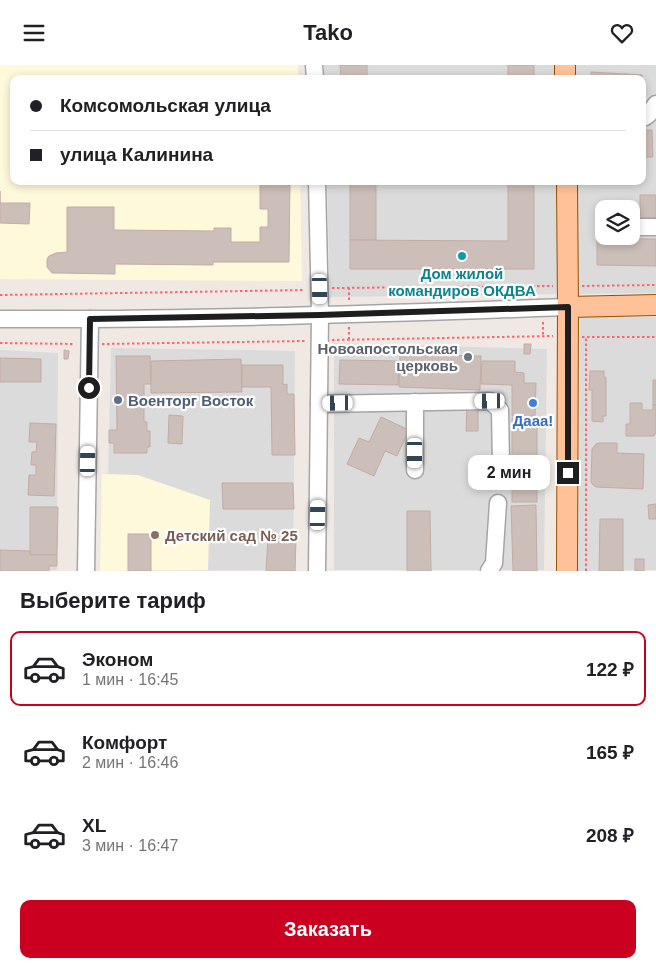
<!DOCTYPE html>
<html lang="ru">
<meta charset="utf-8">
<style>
body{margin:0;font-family:Arial,sans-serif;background:#f6f6f6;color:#202124;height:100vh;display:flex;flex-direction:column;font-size:19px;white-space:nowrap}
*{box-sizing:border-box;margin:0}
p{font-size:16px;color:#757577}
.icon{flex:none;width:28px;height:28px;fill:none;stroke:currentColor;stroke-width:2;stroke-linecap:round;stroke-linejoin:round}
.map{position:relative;height:506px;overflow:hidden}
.sheet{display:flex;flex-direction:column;background:#fff;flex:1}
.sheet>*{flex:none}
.banner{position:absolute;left:10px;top:10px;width:636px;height:110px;border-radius:10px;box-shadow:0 2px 8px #0003;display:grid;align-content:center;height:110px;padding:0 20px;background:#fff}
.controls{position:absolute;left:595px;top:135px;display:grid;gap:10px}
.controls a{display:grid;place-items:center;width:45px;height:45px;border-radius:10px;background:#fff;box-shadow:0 2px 8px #0003;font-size:25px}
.end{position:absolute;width:22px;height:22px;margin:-11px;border:6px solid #1e1e1e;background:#fff;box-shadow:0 0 0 2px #fff}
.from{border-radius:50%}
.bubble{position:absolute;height:35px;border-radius:10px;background:#fff;box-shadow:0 2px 8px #0003;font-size:16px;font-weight:600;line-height:35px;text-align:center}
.car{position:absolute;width:15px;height:30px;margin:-15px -8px;border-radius:6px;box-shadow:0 0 4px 1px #0007;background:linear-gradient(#fff 24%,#345 0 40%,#fff 0 76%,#345 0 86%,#fff 0)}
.banner b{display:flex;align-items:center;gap:18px;height:48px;font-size:19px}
.banner b+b{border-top:1px solid #e0e0e0}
.banner i{width:12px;height:12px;background:#202124}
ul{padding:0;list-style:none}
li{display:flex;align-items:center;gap:15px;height:75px;margin:0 10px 8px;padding:0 10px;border:2px solid transparent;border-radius:10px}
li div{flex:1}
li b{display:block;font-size:19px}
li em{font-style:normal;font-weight:600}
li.on{border-color:#cb0021}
li>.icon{width:45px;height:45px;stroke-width:1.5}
h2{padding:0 20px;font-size:22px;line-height:60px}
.button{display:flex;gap:10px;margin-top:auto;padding:10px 20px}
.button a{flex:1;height:58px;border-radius:10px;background:#cb0021;color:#fff;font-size:20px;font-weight:600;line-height:58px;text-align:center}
header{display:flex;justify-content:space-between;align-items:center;height:65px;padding:0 20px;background:#fff;font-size:22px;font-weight:600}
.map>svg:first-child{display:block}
.residential{fill:#dcdbdb;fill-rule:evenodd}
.education{fill:#fff9dc}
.building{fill:#ccbeb9;stroke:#c2aca4}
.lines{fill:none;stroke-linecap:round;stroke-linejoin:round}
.minor-casing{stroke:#a5a5a5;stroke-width:19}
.major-casing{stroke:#974d00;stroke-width:22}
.path{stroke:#ff646e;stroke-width:2;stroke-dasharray:2.5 2.5;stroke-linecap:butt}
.minor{stroke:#fff;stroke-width:16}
.major{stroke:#ffc298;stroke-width:20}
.route{stroke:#1e1e1e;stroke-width:6}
.culture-dot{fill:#0f9aa8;stroke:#fff;stroke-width:2}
.worship-dot{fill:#6b7280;stroke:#fff;stroke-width:2}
.service-dot{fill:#5c6f8a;stroke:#fff;stroke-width:2}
.shop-dot{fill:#3f7fe0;stroke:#fff;stroke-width:2}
.education-dot{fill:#8d6e63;stroke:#fff;stroke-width:2}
.labels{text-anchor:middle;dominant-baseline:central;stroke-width:4.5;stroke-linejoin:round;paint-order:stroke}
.culture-label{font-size:15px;font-weight:bold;fill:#0d838f;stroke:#fff}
.worship-label{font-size:15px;font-weight:bold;fill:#5b616d;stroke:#fff;text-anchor:end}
.service-label{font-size:15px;font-weight:bold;fill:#4e5e75;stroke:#fff;text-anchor:start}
.shop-label{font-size:15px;font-weight:bold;fill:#366cbe;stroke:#fff}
.education-label{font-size:15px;font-weight:bold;fill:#785e54;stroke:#fff;text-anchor:start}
</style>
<header><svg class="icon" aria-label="menu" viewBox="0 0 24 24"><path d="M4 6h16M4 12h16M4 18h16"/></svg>Tako<svg class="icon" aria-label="heart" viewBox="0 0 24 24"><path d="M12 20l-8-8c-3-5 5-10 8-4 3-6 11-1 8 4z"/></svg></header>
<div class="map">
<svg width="656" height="506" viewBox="0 0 656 506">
<rect width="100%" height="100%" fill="#f0e9e3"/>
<g class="residential">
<path d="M 324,0 L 656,0 L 656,228 L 330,232 L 327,116 L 642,116 L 642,14 L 324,14 ZM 604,144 L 631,144 L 631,171 L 604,171 Z"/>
<path d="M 580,252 L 656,252 L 656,505 L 578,506 Z"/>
<path d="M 334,278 L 547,284 L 544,505 L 334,505 Z"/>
<path d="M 111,283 L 295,286 L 293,505 L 106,506 Z"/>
<path d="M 0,285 L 58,288 L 57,505 L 0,505 Z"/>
</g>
<g class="education">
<path d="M 0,0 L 298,0 L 298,14 L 14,14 L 14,116 L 300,116 L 302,216 L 0,214 Z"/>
<path d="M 102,409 L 138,410 L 210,435 L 208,505 L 100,506 Z"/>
</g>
<g class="building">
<path d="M 340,0 L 367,0 L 367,14 L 341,14 Z"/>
<rect x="508" y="0" width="26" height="14"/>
<path d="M 591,7 L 642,10 L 642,14 L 591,14 Z"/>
<path d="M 259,11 L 290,12 L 290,14 L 259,14 Z"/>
<path d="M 642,65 L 652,65 L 653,92 L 642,92 Z"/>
<path d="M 260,116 L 290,116 L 289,197 L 213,197 L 213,200 L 115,199 L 115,209 L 57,208 L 52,208 L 47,202 L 47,194 L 49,191 L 56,188 L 67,187 L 67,142 L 114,142 L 114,165 L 214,166 L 214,163 L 231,163 L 231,177 L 260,177 L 260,162 L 268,162 L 268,144 L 260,144 Z"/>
<rect x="350" y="116" width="26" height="59"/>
<path d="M 508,116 L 534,116 L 534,204 L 350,204 L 350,175 L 508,176 Z"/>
<path d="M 0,126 L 0,138 L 30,138 L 29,159 L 0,158 Z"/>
<rect x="640" y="130" width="16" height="23"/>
<path d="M 597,173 L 656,174 L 656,201 L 597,200 Z"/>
<path d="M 524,279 L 531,279 L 530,289 L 524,289 Z"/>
<path d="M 64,285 L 69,286 L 68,294 L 64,294 Z"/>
<path d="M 400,289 L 481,291 L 480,325 L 399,322 Z"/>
<path d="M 116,291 L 150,291 L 151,319 L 144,319 L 144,357 L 147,357 L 147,366 L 150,366 L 150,382 L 147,382 L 147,388 L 114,388 L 114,378 L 109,378 L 109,365 L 117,365 Z"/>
<path d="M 0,293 L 41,294 L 41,317 L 0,317 Z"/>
<path d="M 241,294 L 242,327 L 151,328 L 151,296 Z"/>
<path d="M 340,295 L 399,296 L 398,320 L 339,319 Z"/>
<path d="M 482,296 L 515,296 L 515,307 L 524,308 L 524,318 L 536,318 L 535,351 L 512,351 L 512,320 L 481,319 Z"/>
<path d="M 242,300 L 283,300 L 283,320 L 287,319 L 287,329 L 294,329 L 295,390 L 272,390 L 271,322 L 242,322 Z"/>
<path d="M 590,306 L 604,306 L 604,312 L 606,312 L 606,351 L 603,351 L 603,357 L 592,356 L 592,325 L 589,325 Z"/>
<rect x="653" y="315" width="3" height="25"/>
<path d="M 630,338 L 642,338 L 642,345 L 653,345 L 653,340 L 656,340 L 656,369 L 654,369 L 654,371 L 626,371 L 626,359 L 630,359 Z"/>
<path d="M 467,341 L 478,342 L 478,366 L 466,366 Z"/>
<path d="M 169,350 L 183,351 L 182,379 L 168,378 Z"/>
<path d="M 381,352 L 409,365 L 397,391 L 385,386 L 374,411 L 347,399 L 359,373 L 369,377 Z"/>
<rect x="512" y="353" width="25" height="84"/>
<path d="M 30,358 L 56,359 L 54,431 L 28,430 L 29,410 L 36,410 L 36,400 L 31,400 L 32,387 L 36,387 L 37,377 L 29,377 Z"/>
<path d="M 599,378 L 617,378 L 617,388 L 644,389 L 643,424 L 596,422 L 593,420 L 591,417 L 592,384 L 596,379 Z"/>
<path d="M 222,418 L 293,418 L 294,444 L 223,444 Z"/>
<path d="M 656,439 L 656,454 L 649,454 L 648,440 Z"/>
<path d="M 536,440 L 537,506 L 513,506 L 511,441 Z"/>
<path d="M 30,442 L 58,442 L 57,490 L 30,490 Z"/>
<path d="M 407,446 L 430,446 L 431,506 L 407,506 Z"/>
<path d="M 600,454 L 623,454 L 623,506 L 599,506 Z"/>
<rect x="128" y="469" width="23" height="37"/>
<path d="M 268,473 L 296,474 L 295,506 L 266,506 Z"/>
<path d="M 0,485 L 30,486 L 30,490 L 57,490 L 57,501 L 49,501 L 49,506 L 0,506 Z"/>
<rect x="635" y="494" width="9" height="12"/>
</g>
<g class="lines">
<defs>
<g id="minor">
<path d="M 314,0 L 315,14"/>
<path d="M 642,53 C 649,52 652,44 656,39"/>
<path d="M 317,116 L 320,250 L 317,506"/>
<path d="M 631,162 L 656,162"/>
<path d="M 0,254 C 189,255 379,249 568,242"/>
<path d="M 415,337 L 415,405"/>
<path d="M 319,339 L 490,336 L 500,345 L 501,400"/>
<path d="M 86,506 L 90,254"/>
<path d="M 489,506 L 494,498 L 498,438"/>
</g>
<g id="major">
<path d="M 565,0 L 565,14"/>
<path d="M 567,116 L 568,242 L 567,506"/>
<path d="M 568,242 L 656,240"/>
</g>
</defs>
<use href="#minor" class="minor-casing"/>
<use href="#major" class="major-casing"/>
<g class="path">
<path d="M 582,221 L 656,220"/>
<path d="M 332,223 L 553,221"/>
<path d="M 0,230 L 305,225"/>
<path d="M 349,235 L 349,223"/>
<path d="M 543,257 L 543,271"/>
<path d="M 349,262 L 349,275"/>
<path d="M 582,272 L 656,272"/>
<path d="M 332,275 L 553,271"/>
<path d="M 0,278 L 75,279"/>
<path d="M 102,279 L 305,276"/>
<path d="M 499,425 L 500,413"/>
<path d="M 586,506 L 586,271"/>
</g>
<use href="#minor" class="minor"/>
<use href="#major" class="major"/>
</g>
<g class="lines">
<path class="route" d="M 89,323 L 90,254 L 320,250 L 568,242 L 568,408"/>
</g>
<circle class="culture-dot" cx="462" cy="191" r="5"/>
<circle class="worship-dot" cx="468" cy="292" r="5"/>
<circle class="service-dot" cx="118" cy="335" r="5"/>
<circle class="shop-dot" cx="533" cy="338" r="5"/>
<circle class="education-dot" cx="155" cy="470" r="5"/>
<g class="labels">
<g class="culture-label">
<text x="462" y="208">Дом жилой<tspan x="462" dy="17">командиров ОКДВА</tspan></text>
</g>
<g class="worship-label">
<text x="458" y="283">Новоапостольская<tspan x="458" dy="17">церковь</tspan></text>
</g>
<g class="service-label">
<text x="128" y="335">Военторг Восток</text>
</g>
<g class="shop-label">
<text x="533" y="355">Дааа!</text>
</g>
<g class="education-label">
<text x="165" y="470">Детский сад № 25</text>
</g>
</g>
</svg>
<div class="controls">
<a><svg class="icon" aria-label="layers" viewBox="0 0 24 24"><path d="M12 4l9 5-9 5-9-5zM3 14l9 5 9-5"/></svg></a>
</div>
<i class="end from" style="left:89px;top:323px"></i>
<i class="end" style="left:568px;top:408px"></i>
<div class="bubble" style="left:468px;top:390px;width:82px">2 мин</div>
<i class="car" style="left:320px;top:224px;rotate:179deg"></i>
<i class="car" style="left:490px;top:336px;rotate:269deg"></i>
<i class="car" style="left:338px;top:338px;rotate:269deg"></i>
<i class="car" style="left:415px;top:388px;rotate:180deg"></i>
<i class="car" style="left:88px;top:396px;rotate:1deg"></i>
<i class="car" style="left:318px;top:450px;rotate:1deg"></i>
<div class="banner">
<b><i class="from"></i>Комсомольская улица</b>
<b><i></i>улица Калинина</b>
</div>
</div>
<section class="sheet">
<h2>Выберите тариф</h2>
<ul>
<li class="on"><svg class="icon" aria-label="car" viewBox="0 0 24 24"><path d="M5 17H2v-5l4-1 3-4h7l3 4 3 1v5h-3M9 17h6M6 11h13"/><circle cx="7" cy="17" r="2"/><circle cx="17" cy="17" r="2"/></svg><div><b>Эконом</b><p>1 мин · 16:45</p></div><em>122 ₽</em></li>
<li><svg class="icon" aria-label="car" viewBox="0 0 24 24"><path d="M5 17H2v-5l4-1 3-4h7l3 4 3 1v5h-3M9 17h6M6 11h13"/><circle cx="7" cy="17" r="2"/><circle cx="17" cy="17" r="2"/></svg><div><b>Комфорт</b><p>2 мин · 16:46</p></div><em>165 ₽</em></li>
<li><svg class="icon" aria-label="car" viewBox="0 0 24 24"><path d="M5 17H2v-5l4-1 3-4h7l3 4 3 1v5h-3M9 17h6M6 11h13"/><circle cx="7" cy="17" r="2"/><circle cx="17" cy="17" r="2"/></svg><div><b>XL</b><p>3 мин · 16:47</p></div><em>208 ₽</em></li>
</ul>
<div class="button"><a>Заказать</a></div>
</section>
